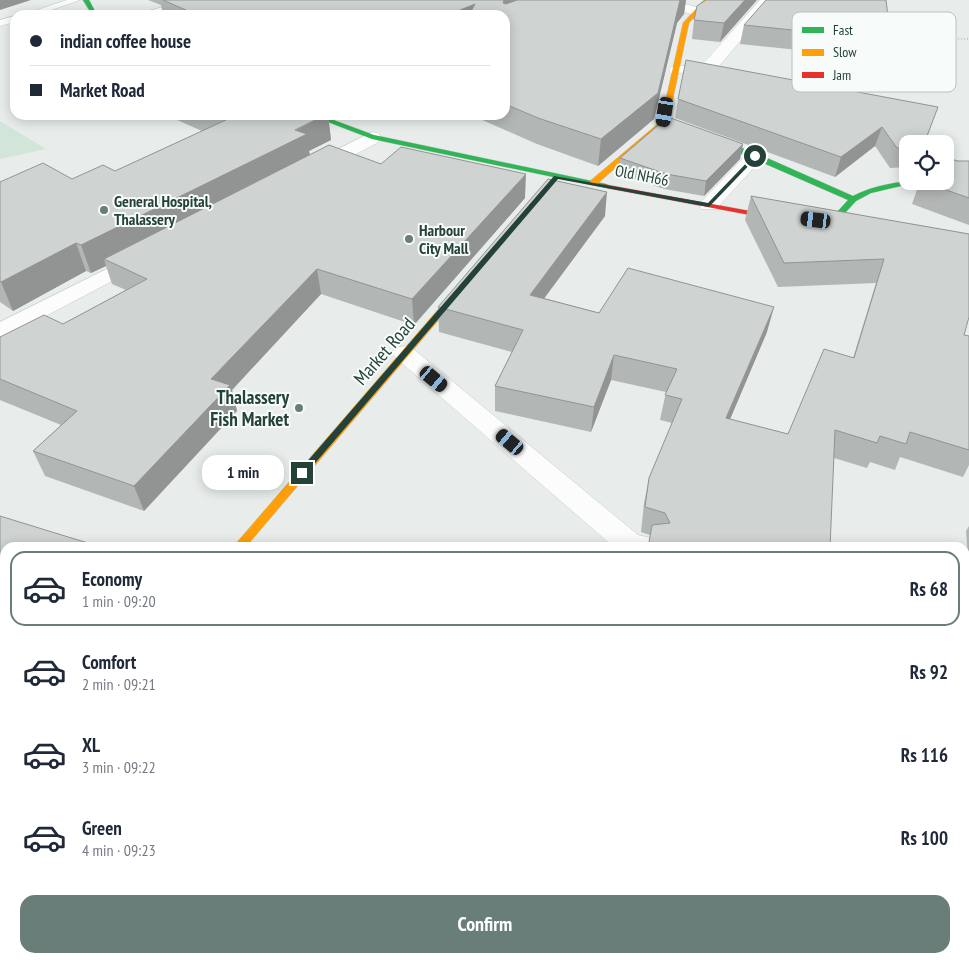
<!DOCTYPE html>
<meta charset="utf-8">
<style>
body{margin:0;font-family:"PT Sans Narrow",sans-serif;background:#f6f6f7;color:#1f2937;height:100vh;display:flex;flex-direction:column;font-size:19px;white-space:nowrap}
*{box-sizing:border-box;margin:0}
p{font-size:16px;color:#747a83}
.icon{flex:none;width:28px;height:28px;fill:none;stroke:currentColor;stroke-width:2;stroke-linecap:round;stroke-linejoin:round}
.map{position:relative;flex:1;overflow:hidden}
.sheet{position:absolute;left:0px;top:542px;width:970px;height:421px;display:flex;flex-direction:column;background:#fff;border-radius:15px 15px 0 0;box-shadow:0 2px 12px #0003}
.sheet>*{flex:none}
.top-card{position:absolute;left:10px;top:10px;width:500px;height:110px;border-radius:15px;box-shadow:0 2px 12px #0003;display:grid;align-content:center;height:110px;padding:0 20px;background:#fff}
.buttons{position:absolute;left:899px;top:135px;display:grid;gap:10px}
.buttons a{display:grid;place-items:center;width:55px;height:55px;border-radius:10px;background:#fff;box-shadow:0 2px 12px #0003;font-size:25px}
.end{position:absolute;width:22px;height:22px;margin:-11px;border:6px solid #24423a;background:#fff;box-shadow:0 0 0 2px #fff}
.from{border-radius:50%}
.bubble{position:absolute;height:35px;border-radius:15px;background:#fff;box-shadow:0 2px 12px #0003;font-size:16px;font-weight:600;line-height:35px;text-align:center}
.car{position:absolute;width:15px;height:30px;margin:-15px -8px;border-radius:6px;box-shadow:0 0 4px 1px #0007;background:linear-gradient(#222 24%,#8ab4d8 0 40%,#222 0 76%,#8ab4d8 0 86%,#222 0)}
.top-card b{display:flex;align-items:center;gap:18px;height:48px;font-size:19px}
.top-card b+b{border-top:1px solid #e0e1e3}
.top-card i{width:12px;height:12px;background:#1f2937}
ul{padding:9px 0 0;list-style:none}
li{display:flex;align-items:center;gap:15px;height:75px;margin:0 10px 8px;padding:0 10px;border:2px solid transparent;border-radius:15px}
li div{flex:1}
li b{display:block;font-size:19px}
li em{font-style:normal;font-weight:600}
li.selected{border-color:#697e78}
li>.icon{width:45px;height:45px;stroke-width:1.5}
.primary-button{display:flex;gap:10px;margin-top:auto;padding:10px 20px}
.primary-button a{flex:1;height:58px;border-radius:15px;background:#697e78;color:#fff;font-size:20px;font-weight:600;line-height:58px;text-align:center}
.map>svg:first-child{display:block}
.green{fill:#d1e6d8}
.water{fill:#a9d4db}
.lines{fill:none;stroke-linecap:round;stroke-linejoin:round}
.lane-casing{stroke:#c5cac8;stroke-width:1}
.street-casing{stroke:#c5cac8;stroke-width:1}
.fast-casing{stroke:#c3cbc8;stroke-width:1}
.slow-casing{stroke:#c3cbc8;stroke-width:1}
.jam-casing{stroke:#c3cbc8;stroke-width:1}
.path{stroke:#c3ccca;stroke-width:2;stroke-dasharray:1 2;stroke-linecap:butt}
.lane{fill:#fcfcfc;fill-rule:evenodd}
.street{fill:#fcfcfc;fill-rule:evenodd}
.fast{fill:#30b455;fill-rule:evenodd}
.slow{fill:#ff9f0a;fill-rule:evenodd}
.jam{fill:#e5322d;fill-rule:evenodd}
.wall{fill:#b2b6b5}
.shaded-wall{fill:#919493}
.building{fill:#cfd4d2;stroke:#919493}
.route{fill:#24423a}
.poi-dot{fill:#697e78;stroke:#f7fbf9;stroke-width:2}
.labels{text-anchor:middle;dominant-baseline:central;stroke-width:4;stroke-linejoin:round;paint-order:stroke}
.far-street-label{font-size:16px;fill:#24423a;stroke:#f7fbf9}
.far-poi-label{font-size:16px;font-weight:bold;fill:#24423a;stroke:#f7fbf9;text-anchor:start}
.street-label{font-size:19px;fill:#24423a;stroke:#f7fbf9}
.poi-label{font-size:19px;font-weight:bold;fill:#24423a;stroke:#f7fbf9;text-anchor:end}
.key{fill:#f7fbf9;stroke:#b8c4c0;stroke-width:1}
.key-label{font-size:14px;fill:#24423a}
</style>
<div class="map">
<svg width="969" height="963" viewBox="0 0 969 963">
<rect width="100%" height="100%" fill="#e8edeb"/>
<path class="green" d="M 0,121 L 46,149 L 0,159 Z"/>
<path class="water" d="M 0,722 L 5,724 L 5,959 L 492,959 L 499,963 L 0,963 Z"/>
<g class="lines">
<defs>
<g id="lane">
<path d="M 67,0 L 80,0 L 37,15 L 22,15 Z"/>
<path d="M 15,16 L 15,22 L 0,26 L 0,20 Z"/>
</g>
<g id="street">
<path d="M 188,0 L 211,0 L 209,3 L 166,15 L 143,15 L 145,12 Z"/>
<path d="M 648,0 L 671,0 L 700,8 L 702,11 L 695,15 L 650,3 Z"/>
<path d="M 760,0 L 775,0 L 714,72 L 671,73 L 669,70 L 671,67 L 703,64 Z"/>
<path d="M 372,132 L 378,133 L 381,137 L 377,143 L 322,172 L 308,172 L 306,168 L 308,164 Z"/>
<path d="M 755,150 L 761,152 L 764,156 L 761,160 L 716,209 L 702,209 L 699,205 L 702,201 L 749,152 Z"/>
<path d="M 143,251 L 150,253 L 154,257 L 150,261 L 8,336 L 0,338 L 0,322 Z"/>
<path d="M 404,346 L 412,348 L 638,535 L 659,540 L 663,548 L 615,548 L 396,358 L 392,353 L 396,348 Z"/>
<path d="M 0,607 L 5,609 L 5,635 L 0,633 Z"/>
<path d="M 667,959 L 713,959 L 714,963 L 668,963 Z"/>
</g>
<g id="fast">
<path d="M 83,0 L 89,0 L 95,11 L 101,15 L 91,13 Z"/>
<path d="M 310,115 L 320,115 L 374,135 L 606,184 L 610,186 L 606,188 L 372,139 Z"/>
<path d="M 704,136 L 710,136 L 758,154 L 853,196 C 874,185 899,181 922,181 L 871,193 L 856,201 L 835,224 L 832,224 L 828,222 L 848,200 L 752,158 L 704,140 Z"/>
</g>
<g id="slow">
<path d="M 704,0 L 710,0 L 689,23 L 668,122 L 596,185 L 590,185 L 590,181 L 661,121 L 683,23 Z"/>
<path d="M 462,284 L 467,287 L 465,289 L 245,548 L 232,548 L 459,285 Z"/>
</g>
<path id="jam" d="M 603,184 L 750,211 L 785,215 L 789,217 L 785,219 L 750,215 L 606,188 L 602,186 Z"/>
</defs>
<use href="#lane" class="lane-casing"/>
<use href="#street" class="street-casing"/>
<use href="#fast" class="fast-casing"/>
<use href="#slow" class="slow-casing"/>
<use href="#jam" class="jam-casing"/>
<path class="path" d="M 889,39 L 969,39"/>
<use href="#lane" class="lane"/>
<use href="#street" class="street"/>
<use href="#fast" class="fast"/>
<use href="#slow" class="slow"/>
<use href="#jam" class="jam"/>
</g>
<g class="wall">
<path d="M 148,0 L 686,0 L 684,14 L 677,23 L 654,119 L 598,166 L 537,144 L 471,115 L 505,115 L 505,15 L 163,15 L 161,5 Z"/>
<path d="M 706,0 L 757,0 L 720,42 L 692,39 L 694,20 Z"/>
<path d="M 744,25 L 891,40 L 886,59 L 740,44 Z"/>
<path d="M 678,99 L 938,107 L 924,144 L 908,144 L 908,167 L 890,168 L 875,146 L 835,177 L 675,118 Z"/>
<path d="M 166,115 L 328,115 L 331,140 L 309,151 L 310,155 L 381,164 L 525,198 L 414,325 L 321,294 L 232,390 L 237,411 L 144,511 L 45,476 L 33,451 L 61,425 L 0,400 L 0,337 L 63,324 L 126,290 L 112,284 L 106,266 L 91,273 L 86,271 L 13,311 L 0,302 L 0,182 L 72,179 L 115,171 L 202,131 Z"/>
<path d="M 620,158 L 740,159 L 704,196 L 664,189 L 619,173 Z"/>
<path d="M 952,159 L 957,161 L 969,161 L 969,225 L 912,204 L 920,181 Z"/>
<path d="M 751,196 L 969,234 L 964,335 L 969,336 L 969,465 L 963,477 L 900,457 L 895,470 L 870,462 L 867,468 L 834,458 L 650,535 L 641,532 L 644,503 L 649,478 L 672,423 L 660,420 L 666,392 L 611,380 L 591,432 L 495,411 L 495,386 L 512,352 L 439,332 L 438,307 L 605,216 L 544,298 L 599,313 L 767,332 L 730,419 L 788,434 L 853,358 L 876,283 L 778,287 L 745,220 Z"/>
<path d="M 0,516 L 5,548 L 5,595 L 0,593 Z"/>
<path d="M 969,526 L 969,568 L 966,531 Z"/>
<path d="M 965,613 L 969,614 L 969,778 L 965,777 Z"/>
<path d="M 902,959 L 965,959 L 969,963 L 901,963 Z"/>
</g>
<g class="shaded-wall">
<path d="M 0,0 L 31,0 L 0,10 Z"/>
<path d="M 504,0 L 540,0 L 503,15 Z"/>
<path d="M 680,0 L 686,0 L 684,14 L 677,23 L 654,119 L 598,166 L 601,139 Z"/>
<path d="M 745,0 L 757,0 L 720,42 L 724,23 Z"/>
<path d="M 475,4 L 475,15 L 448,15 Z"/>
<path d="M 325,115 L 328,115 L 331,140 L 309,151 L 311,161 L 104,259 L 106,266 L 91,273 L 81,245 Z"/>
<path d="M 882,127 L 875,146 L 835,177 L 841,157 Z"/>
<path d="M 743,144 L 740,159 L 704,196 L 706,181 Z"/>
<path d="M 526,174 L 525,198 L 414,325 L 412,299 Z"/>
<path d="M 607,192 L 605,216 L 529,319 L 530,295 Z"/>
<path d="M 76,243 L 86,271 L 13,311 L 1,282 Z"/>
<path d="M 317,269 L 321,294 L 232,390 L 237,411 L 144,511 L 134,486 L 211,379 Z"/>
<path d="M 774,307 L 767,332 L 720,443 L 726,418 Z"/>
<path d="M 614,355 L 611,380 L 591,432 L 594,407 Z"/>
</g>
<g class="building">
<path d="M 163,0 L 504,0 L 503,3 L 506,4 L 517,0 L 680,0 L 658,93 L 601,139 L 538,118 L 505,104 L 505,15 L 469,15 L 475,4 L 448,15 L 197,15 Z"/>
<path d="M 706,0 L 745,0 L 724,23 L 694,20 L 697,6 Z"/>
<path d="M 766,0 L 886,0 L 891,40 L 744,25 Z"/>
<path d="M 686,60 L 938,107 L 924,144 L 908,144 L 908,147 L 897,148 L 882,127 L 841,157 L 678,99 Z"/>
<path d="M 218,115 L 325,115 L 295,130 L 307,134 L 81,245 L 76,243 L 1,282 L 0,281 L 0,182 L 43,163 L 72,179 L 103,165 L 115,171 L 228,119 Z"/>
<path d="M 668,117 L 743,144 L 706,181 L 666,174 L 620,158 Z"/>
<path d="M 329,145 L 381,164 L 401,147 L 526,174 L 412,299 L 317,269 L 211,379 L 230,385 L 134,486 L 33,451 L 77,411 L 0,379 L 0,337 L 44,315 L 63,324 L 147,279 L 104,259 Z"/>
<path d="M 945,148 L 952,159 L 957,161 L 969,161 L 969,198 L 921,181 L 945,181 Z"/>
<path d="M 548,179 L 607,192 L 530,295 L 599,313 L 628,268 L 774,307 L 726,418 L 788,434 L 824,349 L 854,358 L 884,259 L 784,263 L 751,196 L 969,234 L 969,317 L 964,335 L 969,336 L 969,450 L 910,432 L 906,444 L 880,436 L 877,443 L 835,430 L 830,548 L 648,548 L 652,525 L 670,523 L 665,513 L 645,507 L 649,478 L 682,399 L 665,395 L 677,369 L 614,355 L 594,407 L 495,386 L 523,330 L 438,307 Z"/>
<path d="M 0,516 L 104,548 L 5,548 L 5,584 L 0,582 Z"/>
<path d="M 311,544 L 317,548 L 309,548 Z"/>
<path d="M 965,613 L 969,614 L 969,753 L 965,752 Z"/>
<path d="M 965,802 L 969,804 L 969,963 L 916,963 L 917,959 L 965,959 Z"/>
</g>
<path class="route" d="M 755,154 L 757,157 L 709,207 L 558,179 L 305,475 L 299,475 L 299,471 L 554,176 L 708,203 Z"/>
<g class="poi-dot">
<circle cx="104" cy="210" r="5"/>
<circle cx="409" cy="239" r="5"/>
<circle cx="299" cy="408" r="5"/>
</g>
<g class="labels">
<g class="far-street-label">
<text transform="translate(642 175) rotate(11)">Old NH66</text>
</g>
<g class="far-poi-label">
<text x="114" y="201">General Hospital,<tspan x="114" dy="18">Thalassery</tspan></text>
<text x="419" y="230">Harbour<tspan x="419" dy="18">City Mall</tspan></text>
</g>
<g class="street-label">
<text transform="translate(384 351) rotate(-49)">Market Road</text>
</g>
<g class="poi-label">
<text x="289" y="397">Thalassery<tspan x="289" dy="22">Fish Market</tspan></text>
</g>
</g>
<rect x="792" y="12" width="164" height="80" rx="8" class="key"/>
<rect x="802" y="27" width="22" height="6" fill="#30b455"/>
<rect x="802" y="49" width="22" height="7" fill="#ff9f0a"/>
<rect x="802" y="72" width="22" height="6" fill="#e5322d"/>
<g class="key-label">
<text x="833" y="35">Fast</text>
<text x="833" y="57">Slow</text>
<text x="833" y="80">Jam</text>
</g>
</svg>
<div class="buttons">
<a><svg class="icon" aria-label="locate" viewBox="0 0 24 24"><circle cx="12" cy="12" r="6"/><path d="M12 2v4M12 18v4M2 12h4M18 12h4"/></svg></a>
</div>
<i class="end from" style="left:755px;top:156px"></i>
<i class="end" style="left:302px;top:473px"></i>
<div class="bubble" style="left:202px;top:455px;width:82px">1 min</div>
<i class="car" style="left:665px;top:112px;rotate:189deg"></i>
<i class="car" style="left:816px;top:220px;rotate:277deg"></i>
<i class="car" style="left:434px;top:379px;rotate:130deg"></i>
<i class="car" style="left:510px;top:442px;rotate:310deg"></i>
<div class="top-card">
<b><i class="from"></i>indian coffee house</b>
<b><i></i>Market Road</b>
</div>
<section class="sheet">
<ul>
<li class="selected"><svg class="icon" aria-label="car" viewBox="0 0 24 24"><path d="M5 17H2v-5l4-1 3-4h7l3 4 3 1v5h-3M9 17h6M6 11h13"/><circle cx="7" cy="17" r="2"/><circle cx="17" cy="17" r="2"/></svg><div><b>Economy</b><p>1 min · 09:20</p></div><em>Rs 68</em></li>
<li><svg class="icon" aria-label="car" viewBox="0 0 24 24"><path d="M5 17H2v-5l4-1 3-4h7l3 4 3 1v5h-3M9 17h6M6 11h13"/><circle cx="7" cy="17" r="2"/><circle cx="17" cy="17" r="2"/></svg><div><b>Comfort</b><p>2 min · 09:21</p></div><em>Rs 92</em></li>
<li><svg class="icon" aria-label="car" viewBox="0 0 24 24"><path d="M5 17H2v-5l4-1 3-4h7l3 4 3 1v5h-3M9 17h6M6 11h13"/><circle cx="7" cy="17" r="2"/><circle cx="17" cy="17" r="2"/></svg><div><b>XL</b><p>3 min · 09:22</p></div><em>Rs 116</em></li>
<li><svg class="icon" aria-label="car" viewBox="0 0 24 24"><path d="M5 17H2v-5l4-1 3-4h7l3 4 3 1v5h-3M9 17h6M6 11h13"/><circle cx="7" cy="17" r="2"/><circle cx="17" cy="17" r="2"/></svg><div><b>Green</b><p>4 min · 09:23</p></div><em>Rs 100</em></li>
</ul>
<div class="primary-button"><a>Confirm</a></div>
</section>
</div>
